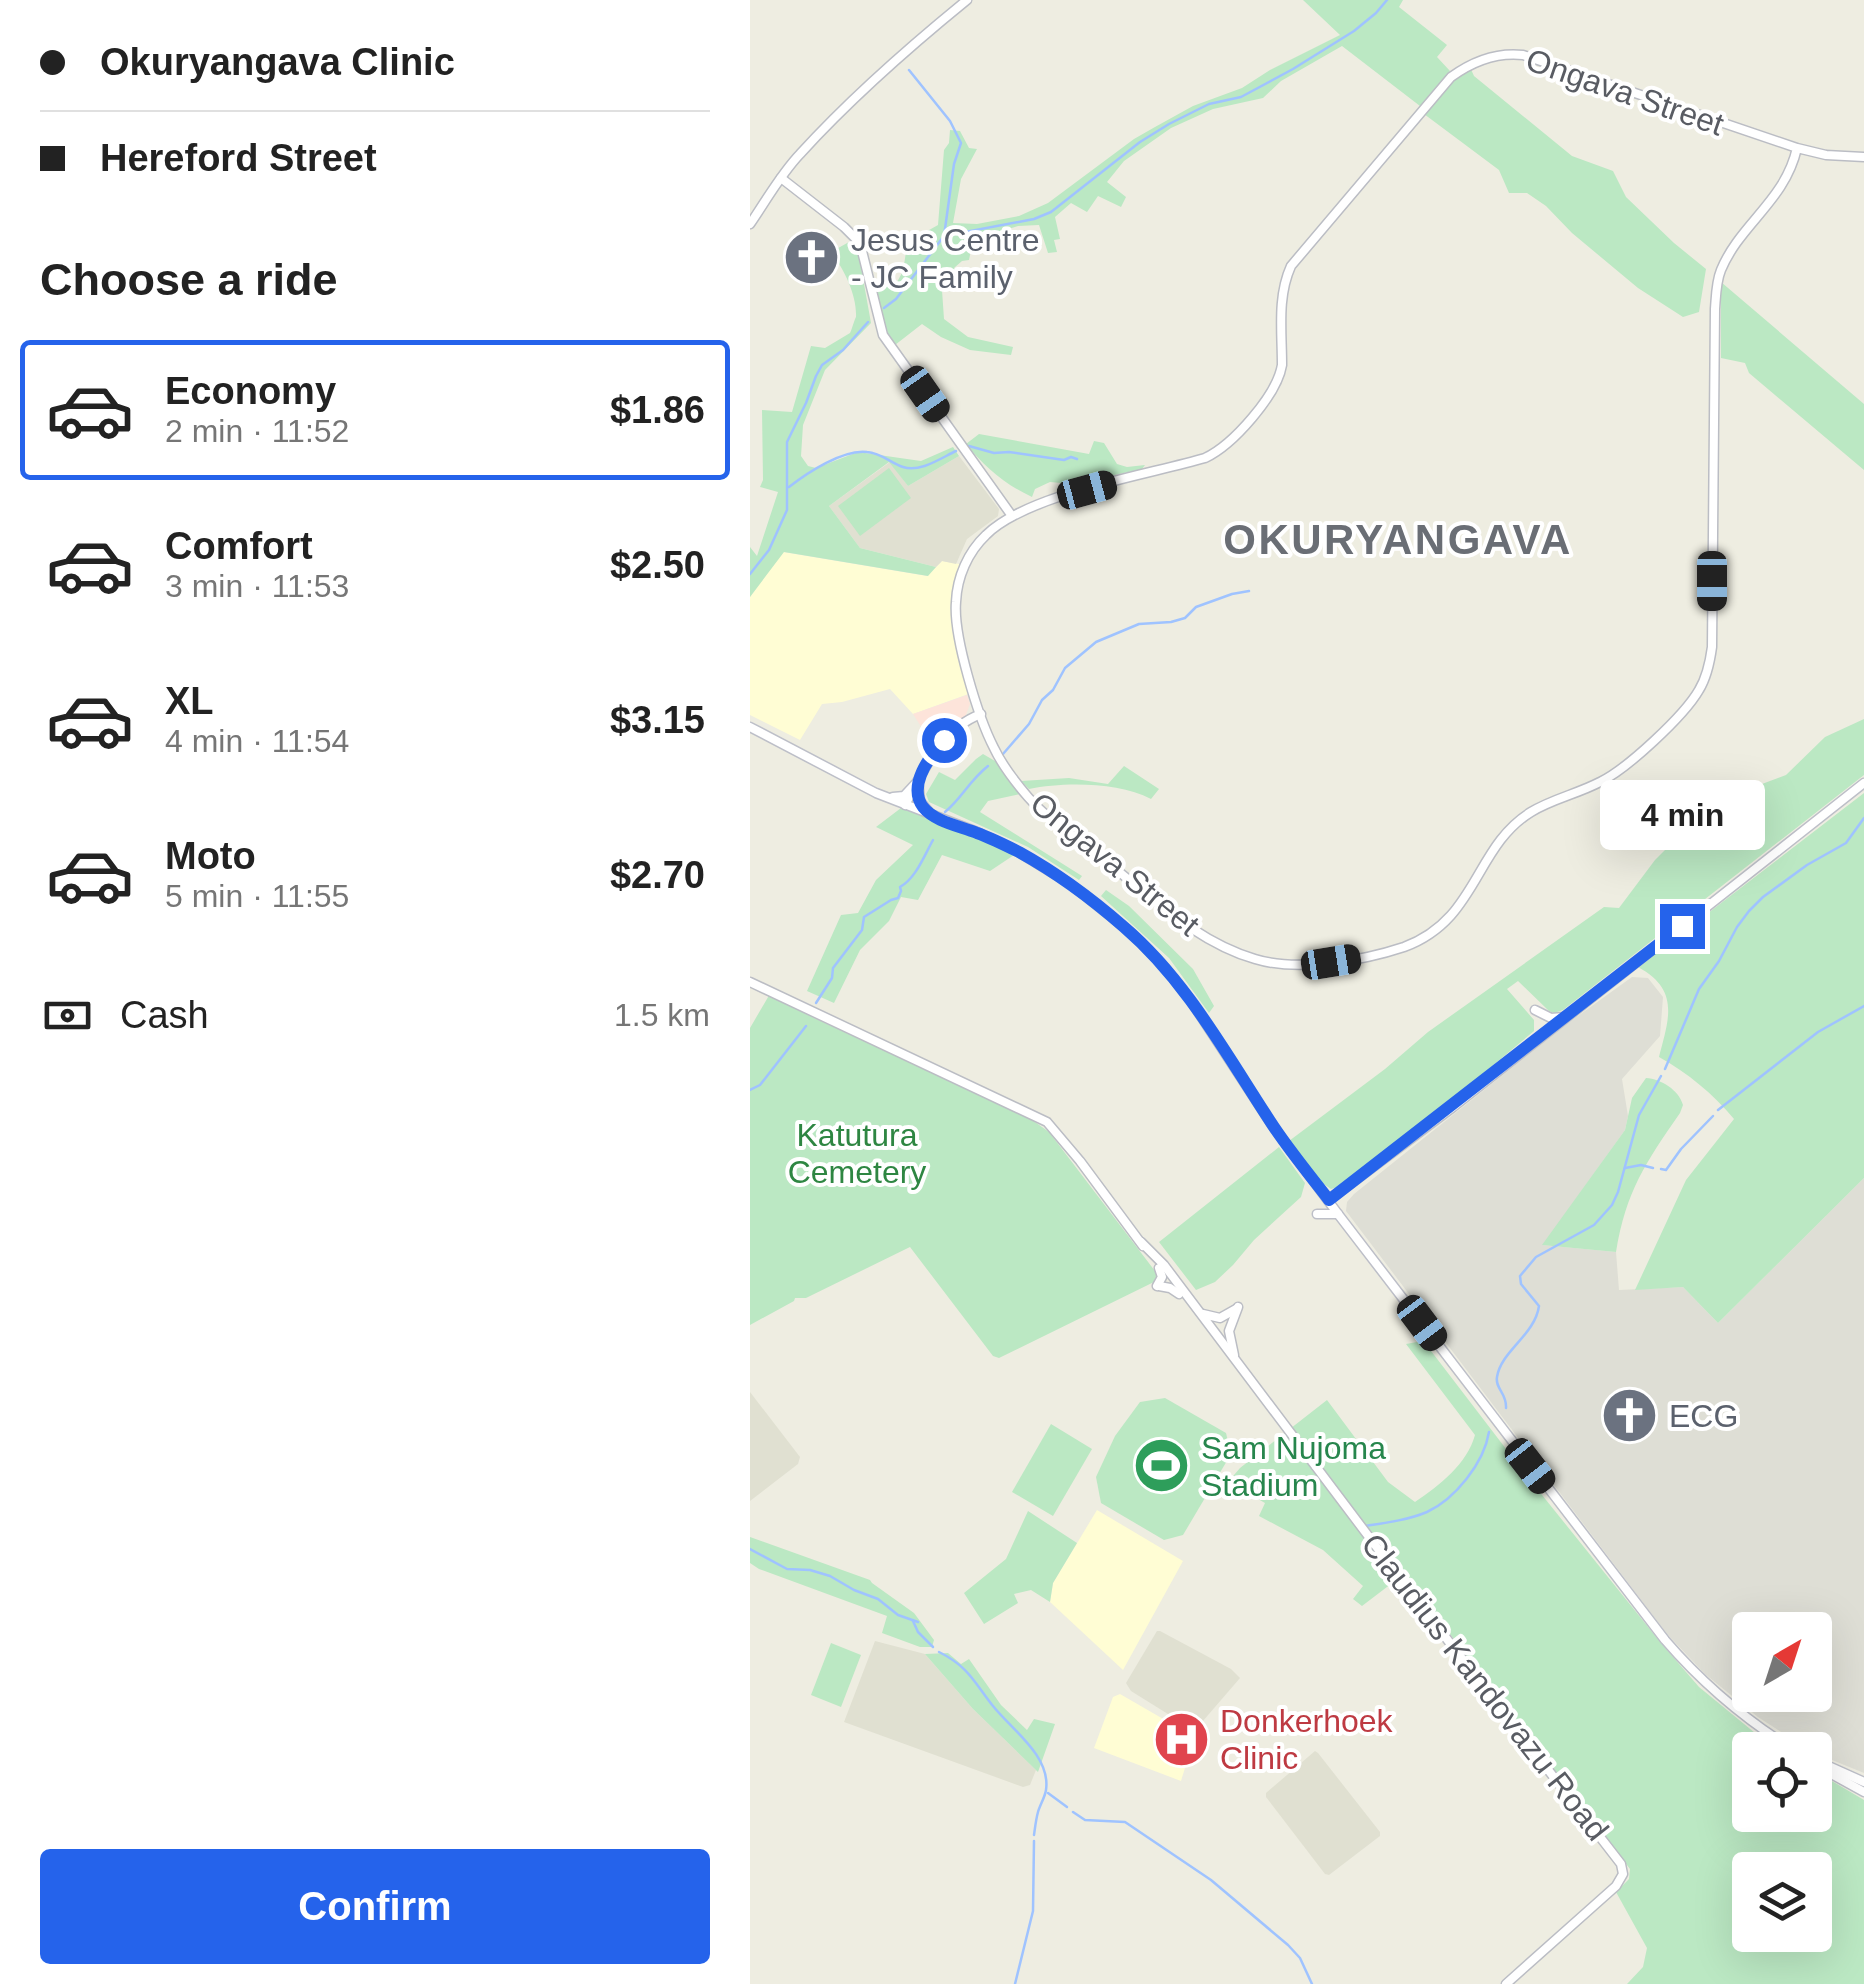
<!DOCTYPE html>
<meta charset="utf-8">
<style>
body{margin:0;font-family:Arial,sans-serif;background:#f6f6f6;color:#222;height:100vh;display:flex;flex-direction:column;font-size:38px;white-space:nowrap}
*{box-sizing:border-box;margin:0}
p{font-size:32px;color:#767676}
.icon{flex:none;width:55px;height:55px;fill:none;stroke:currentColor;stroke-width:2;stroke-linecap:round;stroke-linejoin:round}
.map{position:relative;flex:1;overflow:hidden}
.sheet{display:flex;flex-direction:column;background:#fff;width:750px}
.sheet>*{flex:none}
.banner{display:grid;align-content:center;height:220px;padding:0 40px;background:#fff}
.needle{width:65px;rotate:39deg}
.buttons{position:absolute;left:982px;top:1612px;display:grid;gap:20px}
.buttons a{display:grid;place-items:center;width:100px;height:100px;border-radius:10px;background:#fff;box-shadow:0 10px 40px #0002;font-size:50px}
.end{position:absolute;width:45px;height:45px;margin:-22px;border:12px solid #2563eb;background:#fff;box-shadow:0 0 0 5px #fff}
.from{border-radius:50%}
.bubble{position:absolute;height:70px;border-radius:10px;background:#fff;box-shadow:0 10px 40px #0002;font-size:32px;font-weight:700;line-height:70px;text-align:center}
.car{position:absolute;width:30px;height:60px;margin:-30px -15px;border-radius:12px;box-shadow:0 0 8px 2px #0007;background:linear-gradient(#222 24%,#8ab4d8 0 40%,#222 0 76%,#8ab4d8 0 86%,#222 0)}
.banner b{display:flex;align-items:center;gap:35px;height:95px;font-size:38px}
.banner b+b{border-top:2px solid #e0e0e0}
.banner i{width:25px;height:25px;background:#222}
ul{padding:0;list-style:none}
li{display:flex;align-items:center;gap:30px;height:140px;margin:0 20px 15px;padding:0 20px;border:5px solid transparent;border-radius:10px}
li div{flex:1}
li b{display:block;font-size:38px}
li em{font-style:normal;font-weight:700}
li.on{border-color:#2563eb}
li>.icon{width:90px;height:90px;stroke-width:1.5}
h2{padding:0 40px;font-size:45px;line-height:120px}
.pay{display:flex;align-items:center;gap:25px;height:110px;padding:0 40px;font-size:38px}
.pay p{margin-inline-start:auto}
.cta{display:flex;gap:20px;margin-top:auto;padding:20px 40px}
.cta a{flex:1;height:115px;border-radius:10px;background:#2563eb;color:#fff;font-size:40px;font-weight:700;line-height:115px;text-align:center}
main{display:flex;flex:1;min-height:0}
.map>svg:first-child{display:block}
.commercial{fill:#fffdd4}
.industrial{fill:#deded5;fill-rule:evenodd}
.education{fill:#e0e0d1}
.medical{fill:#fde4da}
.green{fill:#bbe8c3;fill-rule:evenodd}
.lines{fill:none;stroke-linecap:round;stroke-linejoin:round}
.stream{stroke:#9fc3ff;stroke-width:2.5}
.tertiary-casing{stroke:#bbbdc4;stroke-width:11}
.secondary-casing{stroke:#bdbfc8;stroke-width:11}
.tertiary{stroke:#fff;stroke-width:8}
.secondary{stroke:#fff;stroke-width:8}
.route{stroke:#2563eb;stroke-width:12}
.labels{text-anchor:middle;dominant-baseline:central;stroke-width:8;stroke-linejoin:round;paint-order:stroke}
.street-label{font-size:32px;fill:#595c63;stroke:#fff}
.worship-label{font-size:32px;fill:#5b616d;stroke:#fff;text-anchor:start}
.park-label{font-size:32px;fill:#2e8642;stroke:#fff}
.leisure-label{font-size:32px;fill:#27864d;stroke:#fff;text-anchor:start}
.health-label{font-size:32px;fill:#be3a42;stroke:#fff;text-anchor:start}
.district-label{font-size:42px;font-weight:bold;letter-spacing:2.5px;fill:#6a6e75;stroke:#fff}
</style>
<main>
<section class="sheet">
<div class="banner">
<b><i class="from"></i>Okuryangava Clinic</b>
<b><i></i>Hereford Street</b>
</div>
<h2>Choose a ride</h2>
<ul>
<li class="on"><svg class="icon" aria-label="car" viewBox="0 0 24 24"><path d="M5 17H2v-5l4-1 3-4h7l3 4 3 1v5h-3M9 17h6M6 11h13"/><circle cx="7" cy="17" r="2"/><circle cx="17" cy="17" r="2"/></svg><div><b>Economy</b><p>2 min · 11:52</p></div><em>$1.86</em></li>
<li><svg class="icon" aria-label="car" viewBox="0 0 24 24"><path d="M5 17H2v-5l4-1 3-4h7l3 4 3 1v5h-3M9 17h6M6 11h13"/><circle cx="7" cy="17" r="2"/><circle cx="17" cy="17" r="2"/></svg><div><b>Comfort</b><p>3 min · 11:53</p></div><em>$2.50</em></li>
<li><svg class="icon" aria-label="car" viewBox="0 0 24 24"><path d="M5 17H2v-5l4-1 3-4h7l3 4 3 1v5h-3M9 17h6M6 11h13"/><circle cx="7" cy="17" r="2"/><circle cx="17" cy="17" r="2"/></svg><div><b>XL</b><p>4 min · 11:54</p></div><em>$3.15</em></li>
<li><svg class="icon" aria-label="car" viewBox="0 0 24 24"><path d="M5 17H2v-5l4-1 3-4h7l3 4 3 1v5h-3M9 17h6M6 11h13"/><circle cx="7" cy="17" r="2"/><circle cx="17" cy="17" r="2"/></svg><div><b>Moto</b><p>5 min · 11:55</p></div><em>$2.70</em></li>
</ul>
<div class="pay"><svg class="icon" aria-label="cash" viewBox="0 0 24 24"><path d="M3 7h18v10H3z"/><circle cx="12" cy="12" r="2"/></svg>Cash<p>1.5 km</p></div>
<div class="cta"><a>Confirm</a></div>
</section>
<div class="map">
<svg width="1114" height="1984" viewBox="0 0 1114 1984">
<rect width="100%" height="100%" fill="#eeede1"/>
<g class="commercial">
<path d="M 33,552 L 177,576 L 192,561 L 215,565 L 205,604 L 224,692 L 163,714 L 140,689 L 92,702 L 72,704 L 50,740 L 0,715 L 0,597 Z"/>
<path d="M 347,1510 L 433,1561 L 373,1670 L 300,1602 L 303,1583 Z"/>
<path d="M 370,1694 L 422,1724 L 414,1746 L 438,1758 L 431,1781 L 344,1748 L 363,1697 Z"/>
</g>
<path class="industrial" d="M 882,977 L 898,978 L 913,997 L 910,1036 L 872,1079 L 878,1116 L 875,1130 L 793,1245 L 866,1252 L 869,1290 L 933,1287 L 968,1323 L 1114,1178 L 1114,1773 L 1065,1753 L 1065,1750 L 1059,1750 L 1008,1717 L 955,1674 L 917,1634 L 596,1211 L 597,1202 L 604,1194 L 814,1026 ZM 1000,1630 L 1065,1630 L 1065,1695 L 1000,1695 Z"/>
<g class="education">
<path d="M 209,456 L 249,509 L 248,516 L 217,539 L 206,564 L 192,561 L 186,567 L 110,548 L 79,506 L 140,462 L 158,486 Z"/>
<path d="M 0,1392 L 50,1457 L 48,1464 L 0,1501 Z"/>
<path d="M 407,1631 L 410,1631 L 481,1669 L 490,1678 L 446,1729 L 442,1729 L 381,1691 L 376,1683 Z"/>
<path d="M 125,1641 L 175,1654 L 223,1709 L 286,1770 L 280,1785 L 273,1787 L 94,1722 Z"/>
<path d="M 565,1751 L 568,1753 L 630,1832 L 630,1836 L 579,1875 L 575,1874 L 516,1797 L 516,1793 Z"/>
</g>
<path class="medical" d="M 217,695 L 220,704 L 214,720 L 183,745 L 163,714 Z"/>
<g class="green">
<path d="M 553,0 L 653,0 L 649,7 L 697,45 L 687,57 L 700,71 L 670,106 L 592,46 L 531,81 L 513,98 L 463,109 L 421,128 L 374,161 L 357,182 L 376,197 L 371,207 L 348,196 L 337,212 L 321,203 L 305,217 L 310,239 L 304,240 L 307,252 L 298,253 L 289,225 L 268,226 L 249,232 L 239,244 L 221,250 L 219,260 L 212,261 L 204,268 L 206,272 L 192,290 L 194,319 L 218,337 L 263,347 L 261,355 L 220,350 L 191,337 L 172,324 L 145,345 L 137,333 L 125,289 L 146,284 L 153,271 L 156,252 L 172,234 L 188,225 L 194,150 L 199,143 L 200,130 L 210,131 L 219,148 L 227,149 L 211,179 L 203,223 L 227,224 L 269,216 L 298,203 L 384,139 L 405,127 L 443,106 L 492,88 L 520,70 L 590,35 Z"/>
<path d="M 719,65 L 724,76 L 822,156 L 863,171 L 876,197 L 924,243 L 956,269 L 949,312 L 933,317 L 888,288 L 822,233 L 796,206 L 777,193 L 759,193 L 749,170 L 670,111 Z"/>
<path d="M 99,242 L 109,256 L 121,323 L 75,370 L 53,425 L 51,456 L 58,466 L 66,468 L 108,452 L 171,461 L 203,447 L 209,456 L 158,486 L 139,462 L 79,506 L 110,548 L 186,567 L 178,576 L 34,552 L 0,597 L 0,547 L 7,556 L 28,492 L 10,487 L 13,480 L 12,410 L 42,412 L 61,346 L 75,348 L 100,333 C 101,332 105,318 106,317 C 107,295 94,269 81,252 Z"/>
<path d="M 971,282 L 1114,404 L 1114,470 L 999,373 L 995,363 L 971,358 Z"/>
<path d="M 229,434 L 339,454 L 344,441 L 354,443 L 367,464 L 377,467 L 395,465 L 392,469 L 323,484 L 300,482 L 285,489 L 282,497 C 254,484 235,467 216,444 Z"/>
<path d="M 139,468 L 161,498 L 110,536 L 88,506 Z"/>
<path d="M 1114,719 L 1114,775 L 813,1010 L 804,1013 L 799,1011 L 768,981 L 757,989 L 784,1020 L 784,1031 L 656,1138 L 594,1185 L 581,1189 L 571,1182 L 539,1141 L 635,1069 L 678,1032 L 854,907 L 869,908 L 905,860 L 952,813 L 977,797 L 1036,775 L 1075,737 Z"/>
<path d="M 233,754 L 245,761 L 270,794 L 238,801 L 230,812 L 332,876 L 329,880 L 278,847 L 179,802 L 176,794 L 189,772 L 205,780 L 226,759 Z"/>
<path d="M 374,766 L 409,789 L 401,799 C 368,782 314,782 279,789 L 271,781 L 319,778 L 358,784 Z"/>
<path d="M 1114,793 L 1114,1178 L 968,1323 L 933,1287 L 885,1290 L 936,1180 L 984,1119 C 963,1094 938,1073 909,1057 C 919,1018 930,990 888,967 Z"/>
<path d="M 151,808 L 214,832 L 264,855 L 240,871 L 192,855 L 168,900 L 151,897 L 139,921 L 110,950 L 84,1003 L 57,991 L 91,915 L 108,913 L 126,880 L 163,845 L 126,827 Z"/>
<path d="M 356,890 L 379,906 L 443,969 L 464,1006 L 459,1013 L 419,958 L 351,896 Z"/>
<path d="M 21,992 L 64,1012 L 62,1017 L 278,1117 L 299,1132 L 408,1275 L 406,1281 L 249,1358 L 243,1356 L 160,1247 L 56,1298 L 45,1298 L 44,1301 L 0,1325 L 0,1028 Z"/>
<path d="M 896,1078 C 911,1079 929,1090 933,1105 L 930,1113 C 896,1162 876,1191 866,1252 L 792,1245 L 875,1130 L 882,1098 Z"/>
<path d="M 529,1147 L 555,1183 L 551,1197 L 504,1240 L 483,1265 L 465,1282 L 446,1290 L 409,1242 Z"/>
<path d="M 667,1342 L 678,1347 L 776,1475 L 911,1643 L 949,1687 L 1005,1733 L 1032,1750 L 1000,1750 L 1000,1815 L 1065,1815 L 1065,1771 L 1114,1800 L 1114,1984 L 877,1984 L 893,1967 L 897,1948 L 866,1892 L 879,1879 L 880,1869 L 654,1574 L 612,1606 L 603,1599 L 613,1586 L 573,1550 L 509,1516 L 515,1503 L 478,1482 L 490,1468 L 577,1400 L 638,1482 L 665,1502 C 690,1485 717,1464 725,1435 L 656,1344 ZM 1000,1870 L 1065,1870 L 1065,1935 L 1000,1935 Z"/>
<path d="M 415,1398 L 476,1433 L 481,1454 L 433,1535 L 414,1540 L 351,1503 L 346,1477 L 365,1436 L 390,1402 Z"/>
<path d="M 301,1424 L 342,1449 L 303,1516 L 262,1492 Z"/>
<path d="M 278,1511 L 327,1543 L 303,1583 L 300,1602 L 281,1590 L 264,1594 L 268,1603 L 234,1624 L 214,1593 L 256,1559 Z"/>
<path d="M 0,1537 L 120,1580 L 122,1583 L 164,1613 L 184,1640 L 182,1647 L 170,1647 L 132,1633 L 137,1616 L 9,1569 L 0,1563 Z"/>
<path d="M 81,1643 L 111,1655 L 91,1707 L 61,1695 Z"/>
<path d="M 198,1653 L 211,1664 L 219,1659 L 251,1705 L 277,1730 L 284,1719 L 305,1724 L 288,1772 L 223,1709 L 175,1654 Z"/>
</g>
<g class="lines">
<g class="stream">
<path d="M 194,236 L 284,219 L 301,212 L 390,142 L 419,124 L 459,104 L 491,97 L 543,69 L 604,31 L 626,13 L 637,0"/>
<path d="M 134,308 L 146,299 L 194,236 L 204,164 L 211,143 L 200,121 L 159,70"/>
<path d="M 219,446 L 244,453 L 259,452 L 314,460 L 321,457 L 327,459"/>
<path d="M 39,487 C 57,473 93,449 117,452 C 132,453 140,463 153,467 C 170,473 191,458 206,451"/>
<path d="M 0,574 L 19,550 L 37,510 L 37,442 L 56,403 L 66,376 L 72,365 L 93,350 L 118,322"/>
<path d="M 253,754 L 279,724 L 292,700 L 303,690 L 315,668 L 346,642 L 389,624 L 421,622 L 435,618 L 446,607 L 482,594 L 499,591"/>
<path d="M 195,812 C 212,798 219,781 238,766"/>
<path d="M 66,1003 L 82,978 L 83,968 L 112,930 L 114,917 L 141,900 L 148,898 L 151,891 L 150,887 C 166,878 174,856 183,840"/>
<path d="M 915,1069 L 949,989 L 969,961 L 987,927 L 999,911 L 1013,897 L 1057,865 L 1096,843 L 1114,818"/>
<path d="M 0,1090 L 10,1085 L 56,1026"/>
<path d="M 968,1110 L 1068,1032 L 1114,1006"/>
<path d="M 875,1168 L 891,1165 L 903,1168"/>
<path d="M 911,1169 L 916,1170 L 931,1149 L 963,1116"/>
<path d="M 756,1408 C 757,1393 745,1389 747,1377 C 751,1351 785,1335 789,1306 L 771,1284 L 770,1276 L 786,1257 L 844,1225 L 862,1205 L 868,1192 L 889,1115 L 911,1076"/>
<path d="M 615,1526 C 635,1523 658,1520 677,1512 C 705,1499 734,1463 739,1432"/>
<path d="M 0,1549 L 37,1569 L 60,1570 L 80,1576 L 104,1590 L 128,1599 L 148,1615 L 168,1622"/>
<path d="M 163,1621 L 168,1632 L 183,1647"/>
<path d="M 189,1652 C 219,1667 224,1682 243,1706 C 262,1730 301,1756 296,1790 C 295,1797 290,1805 288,1812 C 286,1819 285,1828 284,1835"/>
<path d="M 298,1793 L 317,1807"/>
<path d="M 323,1812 L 335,1820 L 375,1822 L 461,1880 L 538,1945 L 550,1958 L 562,1984"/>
<path d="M 265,1984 L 283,1911 L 284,1841"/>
</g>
<defs>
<g id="tertiary">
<path d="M 1047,148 L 773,55 C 746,52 723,61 701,77 L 541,266 C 527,297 532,331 532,365 C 527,395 483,445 455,458 C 397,475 277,494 236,535 C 218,552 207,577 206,602 C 203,636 228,717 244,748 C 252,765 266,783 278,797 C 299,821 329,840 354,860 C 401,896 446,942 505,959 C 547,972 612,961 654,947 C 728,920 724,847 781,812 C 802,799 827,794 850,782 C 877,769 934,716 949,690 C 957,677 960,662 962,647 L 965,309 C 966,296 966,282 971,270 C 990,224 1035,201 1047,148 L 1076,155 L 1114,157"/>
<path d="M 31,178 L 94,227 L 110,243 L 133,335 L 262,516"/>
<path d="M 0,224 C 16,201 30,175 50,154 C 101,98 158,48 217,0"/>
<path d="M 155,805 C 174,770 191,729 231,714"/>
<path d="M 0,982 L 297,1122 L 330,1161 L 393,1246"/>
<path d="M 391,1242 L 414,1265 L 662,1594 L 871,1864 L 873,1874 L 866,1886 L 756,1984"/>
<path d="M 407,1286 L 412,1277 L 409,1268"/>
<path d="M 409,1286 L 420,1288 L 429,1294"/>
<path d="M 453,1314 L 470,1318 L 486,1309"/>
<path d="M 484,1355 L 479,1331 L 488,1307"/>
</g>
<g id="secondary">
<path d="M 0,727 L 126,793 L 227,832 L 265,850 L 319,883 L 379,931 L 411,963 L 439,998 L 522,1125 L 588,1214 L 915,1640 C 953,1684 994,1719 1044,1750"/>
<path d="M 168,780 L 170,801 L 179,812"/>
<path d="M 143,797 L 154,796 L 167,782"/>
<path d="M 785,1010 L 801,1018 L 814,1017"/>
<path d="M 579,1200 L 703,1107 L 1114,783"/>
<path d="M 567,1214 L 588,1214"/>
<path d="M 1065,1760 L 1114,1782"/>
<path d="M 1065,1765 L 1114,1792"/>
</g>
</defs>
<use href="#tertiary" class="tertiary-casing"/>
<use href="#secondary" class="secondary-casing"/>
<use href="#tertiary" class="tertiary"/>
<use href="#secondary" class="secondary"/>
</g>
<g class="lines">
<path class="route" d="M 194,740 C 180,756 157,785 173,807 C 185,822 210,826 227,833 C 241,838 255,845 269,852 C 307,873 341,898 374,927 C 436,980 476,1054 520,1121 C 538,1149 559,1174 579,1200 L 932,926"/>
</g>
<defs>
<symbol id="church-disc" viewBox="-11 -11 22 22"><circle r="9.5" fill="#6b7280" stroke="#fff"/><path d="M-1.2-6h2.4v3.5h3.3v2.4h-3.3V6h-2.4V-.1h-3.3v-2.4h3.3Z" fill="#fff"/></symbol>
<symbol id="stadium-disc" viewBox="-11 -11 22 22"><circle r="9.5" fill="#2e9e5b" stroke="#fff"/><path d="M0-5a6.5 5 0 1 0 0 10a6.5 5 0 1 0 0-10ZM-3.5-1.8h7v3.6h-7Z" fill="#fff"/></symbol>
<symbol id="hospital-disc" viewBox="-11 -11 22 22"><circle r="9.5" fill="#e0444e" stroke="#fff"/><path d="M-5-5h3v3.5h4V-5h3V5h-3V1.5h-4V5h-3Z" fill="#fff"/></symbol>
</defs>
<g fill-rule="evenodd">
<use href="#church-disc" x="30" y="226" width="63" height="63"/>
<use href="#church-disc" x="848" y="1384" width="63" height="63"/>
<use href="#stadium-disc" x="380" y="1434" width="63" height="63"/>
<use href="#hospital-disc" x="400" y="1708" width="63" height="63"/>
</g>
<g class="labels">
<g class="street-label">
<text transform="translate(875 92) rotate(19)">Ongava Street</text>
<text transform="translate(365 864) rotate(39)">Ongava Street</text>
<text transform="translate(735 1687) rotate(52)">Claudius Kandovazu Road</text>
</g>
<g class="worship-label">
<text x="101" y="240">Jesus Centre<tspan x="101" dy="37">- JC Family</tspan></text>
<text x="919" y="1416">ECG</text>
</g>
<g class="park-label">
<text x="107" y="1135">Katutura<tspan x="107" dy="37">Cemetery</tspan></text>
</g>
<g class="leisure-label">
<text x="451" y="1448">Sam Nujoma<tspan x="451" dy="37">Stadium</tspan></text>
</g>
<g class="health-label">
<text x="470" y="1721">Donkerhoek<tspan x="470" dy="37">Clinic</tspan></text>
</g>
<g class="district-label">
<text x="648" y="539">OKURYANGAVA</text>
</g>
</g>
</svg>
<div class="buttons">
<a><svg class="needle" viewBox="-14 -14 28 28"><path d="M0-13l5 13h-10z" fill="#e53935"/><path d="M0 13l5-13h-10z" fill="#767676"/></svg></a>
<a><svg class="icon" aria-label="locate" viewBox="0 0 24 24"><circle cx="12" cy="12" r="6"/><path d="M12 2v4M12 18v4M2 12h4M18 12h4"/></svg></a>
<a><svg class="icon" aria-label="layers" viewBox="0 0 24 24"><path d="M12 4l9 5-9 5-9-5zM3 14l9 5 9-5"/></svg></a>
</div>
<i class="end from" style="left:194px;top:740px"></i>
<i class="end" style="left:932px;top:926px"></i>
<div class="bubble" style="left:850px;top:780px;width:165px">4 min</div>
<i class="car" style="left:175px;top:394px;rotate:145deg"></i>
<i class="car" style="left:337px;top:490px;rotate:75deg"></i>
<i class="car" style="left:962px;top:581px;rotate:180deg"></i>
<i class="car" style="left:581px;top:962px;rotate:81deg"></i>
<i class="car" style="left:672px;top:1323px;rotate:143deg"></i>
<i class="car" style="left:780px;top:1466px;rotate:142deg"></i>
</div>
</main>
